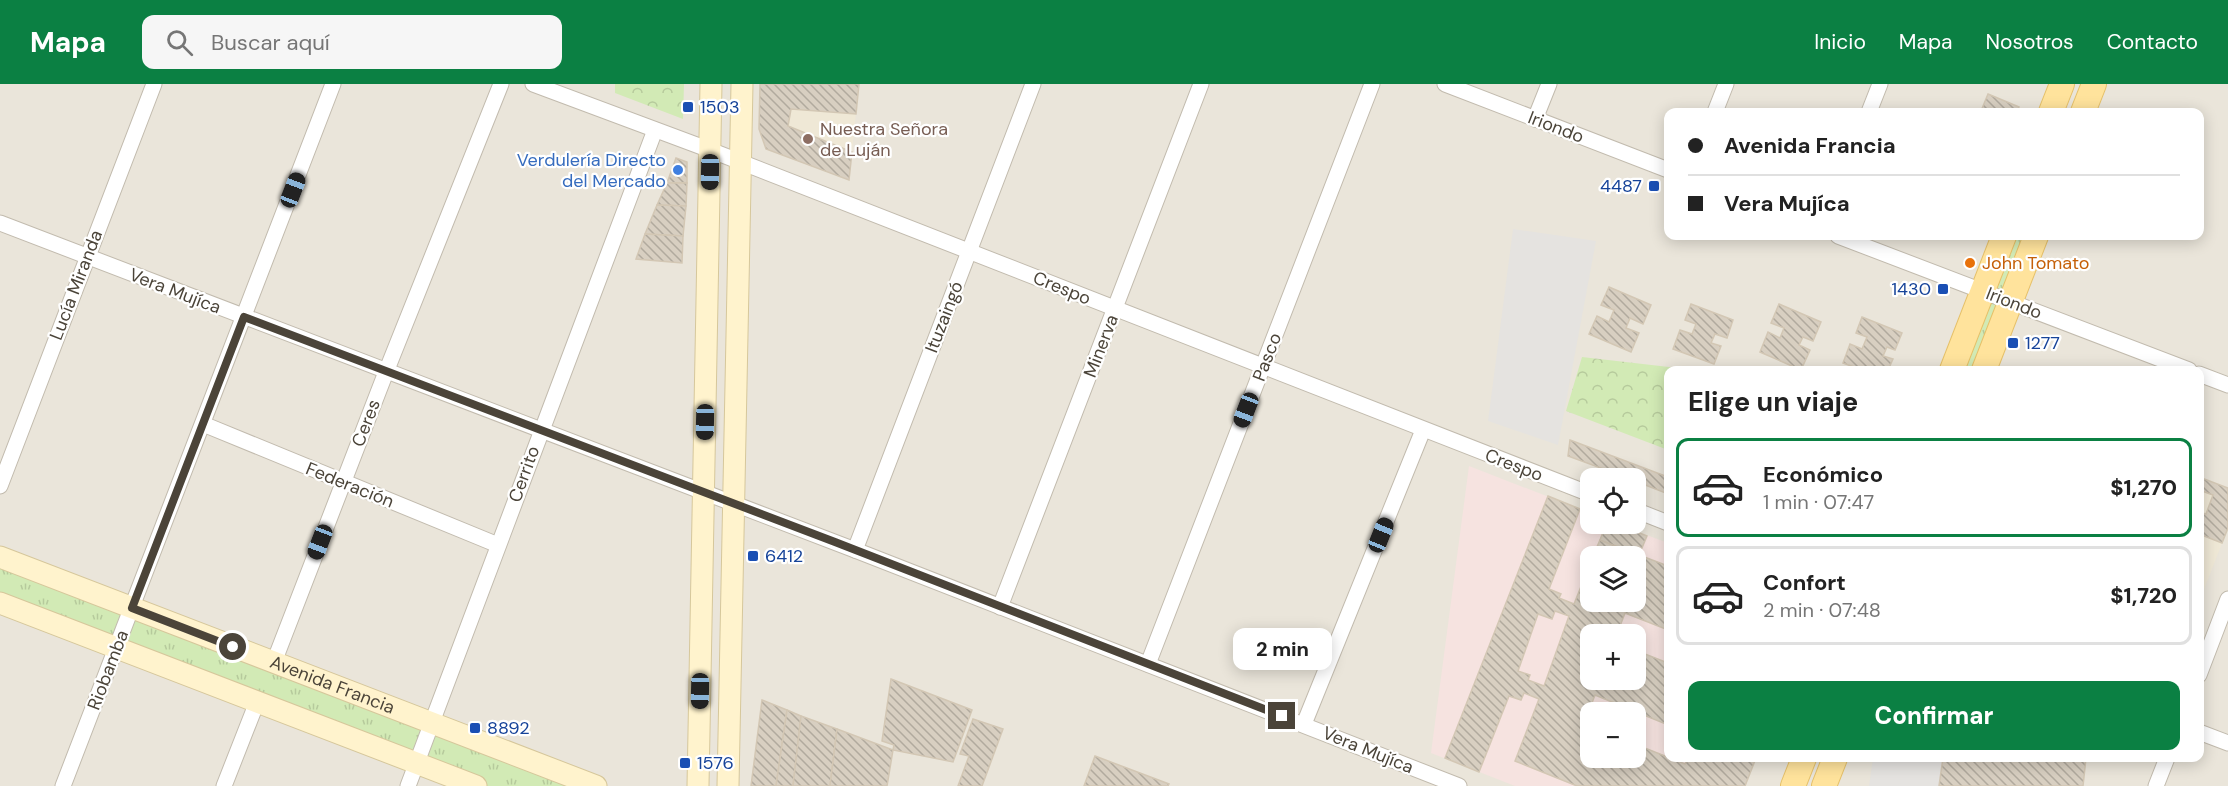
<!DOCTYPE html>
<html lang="es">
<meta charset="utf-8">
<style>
body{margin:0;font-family:"DM Sans",sans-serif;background:#f6f6f6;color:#222;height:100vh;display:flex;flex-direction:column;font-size:22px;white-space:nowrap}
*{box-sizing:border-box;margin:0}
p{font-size:20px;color:#767676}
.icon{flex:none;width:33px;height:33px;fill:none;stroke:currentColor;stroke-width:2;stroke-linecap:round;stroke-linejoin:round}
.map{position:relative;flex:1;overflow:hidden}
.panel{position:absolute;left:1664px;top:282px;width:540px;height:396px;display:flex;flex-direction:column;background:#fff;border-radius:12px;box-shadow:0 3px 15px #0003}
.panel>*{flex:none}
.banner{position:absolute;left:1664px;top:24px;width:540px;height:132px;border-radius:12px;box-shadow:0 3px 15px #0003;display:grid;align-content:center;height:132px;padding:0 24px;background:#fff}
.buttons{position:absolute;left:1580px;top:384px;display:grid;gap:12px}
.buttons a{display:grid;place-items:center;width:66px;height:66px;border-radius:12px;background:#fff;box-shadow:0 3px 15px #0003;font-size:30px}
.end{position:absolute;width:27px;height:27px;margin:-14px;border:8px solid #4b4439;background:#fff;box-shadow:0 0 0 3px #fff}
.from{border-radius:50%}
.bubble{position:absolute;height:42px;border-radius:12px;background:#fff;box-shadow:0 3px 15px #0003;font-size:20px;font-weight:800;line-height:42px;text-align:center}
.car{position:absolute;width:18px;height:36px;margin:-18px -9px;border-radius:8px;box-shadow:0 0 4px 2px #0007;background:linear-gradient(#222 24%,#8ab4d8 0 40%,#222 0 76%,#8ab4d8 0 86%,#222 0)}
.banner b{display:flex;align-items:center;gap:21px;height:57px;font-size:22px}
.banner b+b{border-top:2px solid #e0e0e0}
.banner i{width:15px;height:15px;background:#222}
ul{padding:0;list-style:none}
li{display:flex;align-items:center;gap:18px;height:99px;margin:0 12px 9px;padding:0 12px;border:3px solid #e0e0e0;border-radius:12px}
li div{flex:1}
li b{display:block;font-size:22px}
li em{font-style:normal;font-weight:800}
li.on{border-color:#0b8043}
li>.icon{width:54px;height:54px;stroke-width:1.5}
h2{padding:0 24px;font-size:27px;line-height:72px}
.cta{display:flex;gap:12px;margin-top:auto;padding:12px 24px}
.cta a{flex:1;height:69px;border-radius:12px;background:#0b8043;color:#fff;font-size:24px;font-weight:800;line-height:69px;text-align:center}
header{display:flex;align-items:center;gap:36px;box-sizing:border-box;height:84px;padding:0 30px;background:#0b8043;color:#fff}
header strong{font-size:28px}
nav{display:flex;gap:33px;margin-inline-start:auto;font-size:21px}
.search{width:420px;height:54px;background:#f6f6f6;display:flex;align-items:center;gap:15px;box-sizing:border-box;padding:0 21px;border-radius:12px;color:#767676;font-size:22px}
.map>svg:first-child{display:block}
.residential{fill:#eae5da;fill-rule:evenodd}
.education{fill:#efe8d6}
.medical{fill:#f6e3e0;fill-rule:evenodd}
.grass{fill:url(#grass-tufts)}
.park{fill:url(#park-crowns)}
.parking{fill:#e5e3e0}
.building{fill:url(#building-back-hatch);stroke:#d3c7b4;stroke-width:1.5;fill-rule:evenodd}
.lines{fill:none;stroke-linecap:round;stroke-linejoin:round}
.street-casing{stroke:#c2bbae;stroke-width:17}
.secondary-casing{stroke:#d6c79b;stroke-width:23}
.primary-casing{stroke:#e6c16a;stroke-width:26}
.street{stroke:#fff;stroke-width:15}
.secondary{stroke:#fff3cd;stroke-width:21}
.primary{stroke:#ffe39c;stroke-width:24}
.route{stroke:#4b4439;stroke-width:8}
.transit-dot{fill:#1a4fb4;stroke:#fff;stroke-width:2}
.education-dot{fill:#8d6e63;stroke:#fff;stroke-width:2}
.shop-dot{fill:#3f7fe0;stroke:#fff;stroke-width:2}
.food-dot{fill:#e8710a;stroke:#fff;stroke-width:2}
.labels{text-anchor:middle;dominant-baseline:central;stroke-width:4.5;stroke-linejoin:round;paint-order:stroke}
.transit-label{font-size:18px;fill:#164399;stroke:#fff;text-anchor:start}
.street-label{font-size:18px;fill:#4b4439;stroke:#fff}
.education-label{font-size:18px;fill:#785e54;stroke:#fff;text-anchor:start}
.shop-label{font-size:18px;fill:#366cbe;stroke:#fff;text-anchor:end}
.food-label{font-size:18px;fill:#c56008;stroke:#fff;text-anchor:start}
</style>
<header>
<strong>Mapa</strong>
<div class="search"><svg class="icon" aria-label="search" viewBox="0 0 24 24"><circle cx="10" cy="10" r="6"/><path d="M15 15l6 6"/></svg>Buscar aquí</div>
<nav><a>Inicio</a><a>Mapa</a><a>Nosotros</a><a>Contacto</a></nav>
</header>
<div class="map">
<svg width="2228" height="702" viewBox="0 0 2228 702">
<defs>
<pattern id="grass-tufts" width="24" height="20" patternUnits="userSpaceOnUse" patternTransform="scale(1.5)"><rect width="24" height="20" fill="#d2eab5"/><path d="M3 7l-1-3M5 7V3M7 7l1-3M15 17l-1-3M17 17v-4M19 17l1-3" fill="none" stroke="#b6ca9c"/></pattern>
<pattern id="park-crowns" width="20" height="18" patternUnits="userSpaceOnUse" patternTransform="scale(1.5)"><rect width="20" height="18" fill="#d2eab5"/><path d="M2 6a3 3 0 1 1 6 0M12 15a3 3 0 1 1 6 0" fill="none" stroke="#b6ca9c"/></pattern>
<pattern id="building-back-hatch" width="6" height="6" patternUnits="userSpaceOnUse" patternTransform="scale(1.5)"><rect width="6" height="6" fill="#d8cfc1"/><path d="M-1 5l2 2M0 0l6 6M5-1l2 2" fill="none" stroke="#b1aa9e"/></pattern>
</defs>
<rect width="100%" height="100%" fill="#f6f3ec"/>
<path class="residential" d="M 0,0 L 2228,0 L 2228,702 L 0,702 ZM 1668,28 L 2199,28 L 2199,152 L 1668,152 ZM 1668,286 L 2199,286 L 2199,674 L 1668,674 ZM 1590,394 L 1635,394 L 1635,440 L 1590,440 ZM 1590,472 L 1635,472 L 1635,518 L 1590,518 ZM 1590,550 L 1635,550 L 1635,596 L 1590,596 ZM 1590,628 L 1635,628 L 1635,674 L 1590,674 Z"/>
<g class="education">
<path d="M 760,0 L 859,0 L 849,96 L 766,65 L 759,45 Z"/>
<path d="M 2199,393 L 2228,404 L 2228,444 L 2199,518 Z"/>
</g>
<path class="medical" d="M 1469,382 L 1590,429 L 1590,440 L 1617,440 L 1668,459 L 1668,674 L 1756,674 L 1745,702 L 1515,702 L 1431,669 ZM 1590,472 L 1635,472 L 1635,518 L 1590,518 ZM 1590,550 L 1635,550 L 1635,596 L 1590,596 ZM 1590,628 L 1635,628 L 1635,674 L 1590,674 Z"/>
<g class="grass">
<path d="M 2004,152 L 2036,152 L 1984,286 L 1952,286 Z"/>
<path d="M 0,473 L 596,702 L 476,702 L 0,519 Z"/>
</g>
<g class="park">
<path d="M 615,0 L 684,0 L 683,35 L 615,9 Z"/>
<path d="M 1582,273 L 1695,286 L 1668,286 L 1668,366 L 1566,327 Z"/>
</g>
<g class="parking">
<path d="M 1513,145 L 1596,157 L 1558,361 L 1488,337 Z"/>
<path d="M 1873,674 L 1943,674 L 1939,702 L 1869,702 Z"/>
</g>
<g class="building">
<path d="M 760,0 L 859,0 L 856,30 L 791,25 L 788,42 L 852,68 L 849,96 L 766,65 L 759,45 Z"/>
<path d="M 1988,10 L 2019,23 L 2017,28 L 1981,27 Z"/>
<path d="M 676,74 L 687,78 L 687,99 L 667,99 Z"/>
<path d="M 667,99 L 687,99 L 686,122 L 657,121 Z"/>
<path d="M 657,121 L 686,122 L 683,152 L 645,150 Z"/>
<path d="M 645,150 L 683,152 L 682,179 L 636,175 Z"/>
<path d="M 1609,203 L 1651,221 L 1643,240 L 1630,234 L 1626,244 L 1639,249 L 1631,268 L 1589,250 L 1597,232 L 1609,238 L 1614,226 L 1601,221 Z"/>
<path d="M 1691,220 L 1733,236 L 1727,254 L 1715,250 L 1711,259 L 1721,262 L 1714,280 L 1673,265 L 1680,246 L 1692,250 L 1696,240 L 1685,236 Z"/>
<path d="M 1779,220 L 1821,238 L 1813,257 L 1803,253 L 1799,261 L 1810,266 L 1801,286 L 1760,268 L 1768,248 L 1780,254 L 1784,244 L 1771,239 Z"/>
<path d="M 1862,233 L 1902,249 L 1895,266 L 1887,263 L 1883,272 L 1893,275 L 1888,286 L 1862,286 L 1843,279 L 1850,260 L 1862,265 L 1867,253 L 1856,249 Z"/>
<path d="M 1570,356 L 1668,393 L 1668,410 L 1635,397 L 1635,394 L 1628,394 L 1568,372 Z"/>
<path d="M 2199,393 L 2228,404 L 2228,444 L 2222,459 L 2199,450 L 2199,428 L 2206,430 L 2213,411 L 2199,406 Z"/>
<path d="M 1548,412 L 1580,425 L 1549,505 L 1561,510 L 1559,514 L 1574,520 L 1590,480 L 1590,518 L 1635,518 L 1635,472 L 1593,472 L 1600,456 L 1668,482 L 1668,546 L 1625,529 L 1617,550 L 1590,550 L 1590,596 L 1635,596 L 1635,566 L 1668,579 L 1668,641 L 1595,611 L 1584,640 L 1590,642 L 1590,674 L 1635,674 L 1635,660 L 1685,680 L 1688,674 L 1756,674 L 1745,702 L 1577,702 L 1515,677 L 1539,615 L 1524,609 L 1521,616 L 1509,612 L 1479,688 L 1445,674 ZM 1555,527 L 1569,532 L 1544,602 L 1528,596 L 1530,591 L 1518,587 L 1538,530 L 1552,535 Z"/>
<path d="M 1606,440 L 1617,440 L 1647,452 L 1639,471 L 1600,456 Z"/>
<path d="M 891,595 L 972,626 L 953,678 L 893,666 L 894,661 L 882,657 Z"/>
<path d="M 762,616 L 787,626 L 776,702 L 751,702 Z"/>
<path d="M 787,626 L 801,632 L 793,702 L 776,702 Z"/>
<path d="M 801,632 L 837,645 L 830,702 L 793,702 Z"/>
<path d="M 973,635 L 1003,645 L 982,702 L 958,702 L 969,672 L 960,670 Z"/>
<path d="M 837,645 L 893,666 L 887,702 L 830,702 Z"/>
<path d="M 1095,672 L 1169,700 L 1168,702 L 1084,702 Z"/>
<path d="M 1943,674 L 2086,674 L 2083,702 L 1939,702 Z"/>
</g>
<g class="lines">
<defs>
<g id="street">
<path d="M 533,0 L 710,66 L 1590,410"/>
<path d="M 1445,0 L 1668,86"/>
<path d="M 1715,28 L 1726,0"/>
<path d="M 1869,28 L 1880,0"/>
<path d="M 1535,35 L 1549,0"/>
<path d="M 0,139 L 855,466 L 1459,702"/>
<path d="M 1838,152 L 2189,286"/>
<path d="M 2199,290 L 2228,301"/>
<path d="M 203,340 L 498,461"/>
<path d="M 0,402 L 154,0"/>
<path d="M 1635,426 L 1668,439"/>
<path d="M 855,466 L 1033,0"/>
<path d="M 1000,523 L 1201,0"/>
<path d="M 274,578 L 386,288 L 501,0"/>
<path d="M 1148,580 L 1372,0"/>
<path d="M 2199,591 L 2228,515"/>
<path d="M 1304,640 L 1423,346"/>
<path d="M 2199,648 L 2228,659"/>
<path d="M 63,702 L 333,0"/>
<path d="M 224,702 L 257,618"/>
<path d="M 408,702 L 655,46"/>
<path d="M 2156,702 L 2167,674"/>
</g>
<g id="secondary">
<path id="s1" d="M 0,473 L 596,702"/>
<path d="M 0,519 L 476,702"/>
<path d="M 698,702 L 711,0"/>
<path d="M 728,702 L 742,0"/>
</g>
<g id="primary">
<path d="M 2051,28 L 2062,0"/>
<path d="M 2083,28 L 2094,0"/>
<path d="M 1952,286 L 2004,152"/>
<path d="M 1984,286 L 2036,152"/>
<path d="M 1793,702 L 1804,674"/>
<path d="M 1824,702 L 1835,674"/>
</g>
</defs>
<use href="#street" class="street-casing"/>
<use href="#secondary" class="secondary-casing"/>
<use href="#primary" class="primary-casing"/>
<use href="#street" class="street"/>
<use href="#secondary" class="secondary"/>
<use href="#primary" class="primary"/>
</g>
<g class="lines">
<path class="route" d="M 233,563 L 132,524 L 244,233 L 835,458 L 1282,632"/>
</g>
<g class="transit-dot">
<rect x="682" y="17" width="12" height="12" rx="3"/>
<rect x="1648" y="96" width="12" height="12" rx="3"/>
<rect x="1937" y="199" width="12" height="12" rx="3"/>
<rect x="2007" y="253" width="12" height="12" rx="3"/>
<rect x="747" y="466" width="12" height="12" rx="3"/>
<rect x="469" y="638" width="12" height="12" rx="3"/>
<rect x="679" y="673" width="12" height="12" rx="3"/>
</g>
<circle class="education-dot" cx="808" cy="55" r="6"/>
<circle class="shop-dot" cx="678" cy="86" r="6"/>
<circle class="food-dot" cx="1970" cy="179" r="6"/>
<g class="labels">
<g class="transit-label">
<text x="700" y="23">1503</text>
<text x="1642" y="102" text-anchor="end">4487</text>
<text x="1931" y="205" text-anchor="end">1430</text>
<text x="2025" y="259">1277</text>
<text x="765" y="472">6412</text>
<text x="487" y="644">8892</text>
<text x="697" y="679">1576</text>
</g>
<g class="street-label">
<text transform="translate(1556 43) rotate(21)">Iriondo</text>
<text transform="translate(76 201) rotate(-69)">Lucía Miranda</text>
<text transform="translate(1062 204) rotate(22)">Crespo</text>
<text transform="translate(175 207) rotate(21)">Vera Mujíca</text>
<text transform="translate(2014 219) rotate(21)">Iriondo</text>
<text transform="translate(944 233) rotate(-69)">Ituzaingó</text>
<text transform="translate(1101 262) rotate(-69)">Minerva</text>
<text transform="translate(1267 273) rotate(-69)">Pasco</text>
<text transform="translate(366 339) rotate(-69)">Ceres</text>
<text transform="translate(1514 381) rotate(21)">Crespo</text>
<text transform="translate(524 390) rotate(-70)">Cerrito</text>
<text transform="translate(350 401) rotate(22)">Federación</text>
<text transform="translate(108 586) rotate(-69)">Riobamba</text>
<text stroke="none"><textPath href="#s1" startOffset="356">Avenida Francia</textPath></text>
<text transform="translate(1368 666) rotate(22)">Vera Mujíca</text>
</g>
<g class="education-label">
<text x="820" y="45">Nuestra Señora<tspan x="820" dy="21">de Luján</tspan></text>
</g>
<g class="shop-label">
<text x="666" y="76">Verdulería Directo<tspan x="666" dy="21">del Mercado</tspan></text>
</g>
<g class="food-label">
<text x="1982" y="179">John Tomato</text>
</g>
</g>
</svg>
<div class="buttons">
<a><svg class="icon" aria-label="locate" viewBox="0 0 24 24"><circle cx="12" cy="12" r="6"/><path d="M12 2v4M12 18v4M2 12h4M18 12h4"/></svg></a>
<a><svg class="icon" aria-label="layers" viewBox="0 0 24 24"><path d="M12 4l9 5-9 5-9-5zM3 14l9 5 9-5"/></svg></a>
<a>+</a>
<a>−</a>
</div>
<i class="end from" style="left:233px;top:563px"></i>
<i class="end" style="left:1282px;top:632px"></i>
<div class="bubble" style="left:1233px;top:544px;width:99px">2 min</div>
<i class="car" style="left:710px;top:88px;rotate:181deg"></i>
<i class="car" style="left:293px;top:106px;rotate:21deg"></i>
<i class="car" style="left:1246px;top:326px;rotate:201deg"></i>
<i class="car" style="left:705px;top:338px;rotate:181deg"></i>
<i class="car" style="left:1381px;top:451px;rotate:22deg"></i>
<i class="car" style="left:320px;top:458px;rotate:201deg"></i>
<i class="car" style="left:700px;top:607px;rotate:181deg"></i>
<div class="banner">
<b><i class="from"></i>Avenida Francia</b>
<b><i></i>Vera Mujíca</b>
</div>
<section class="panel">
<h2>Elige un viaje</h2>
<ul>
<li class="on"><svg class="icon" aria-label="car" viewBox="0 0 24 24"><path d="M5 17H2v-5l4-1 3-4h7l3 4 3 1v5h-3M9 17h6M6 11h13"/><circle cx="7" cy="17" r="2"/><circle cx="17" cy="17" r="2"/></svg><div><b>Económico</b><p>1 min · 07:47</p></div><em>$1,270</em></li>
<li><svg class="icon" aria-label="car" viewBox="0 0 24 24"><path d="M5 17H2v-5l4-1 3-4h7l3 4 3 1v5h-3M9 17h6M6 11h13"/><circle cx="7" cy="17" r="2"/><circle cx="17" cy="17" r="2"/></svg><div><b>Confort</b><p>2 min · 07:48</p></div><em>$1,720</em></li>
</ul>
<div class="cta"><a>Confirmar</a></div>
</section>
</div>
